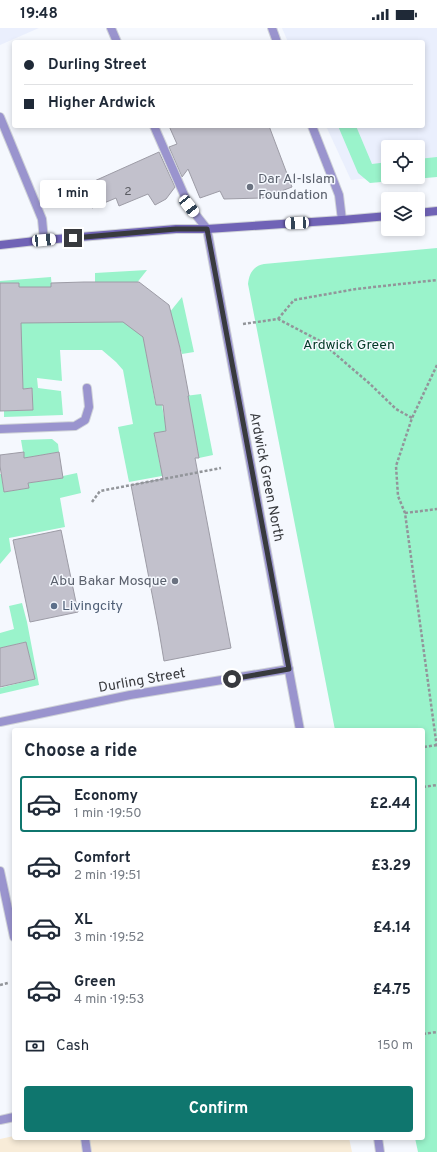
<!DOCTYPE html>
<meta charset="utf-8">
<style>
body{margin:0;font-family:Overpass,sans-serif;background:#f2f2f3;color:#1f2937;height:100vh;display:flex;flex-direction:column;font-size:15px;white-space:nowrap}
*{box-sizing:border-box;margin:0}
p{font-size:13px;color:#747a83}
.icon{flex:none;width:22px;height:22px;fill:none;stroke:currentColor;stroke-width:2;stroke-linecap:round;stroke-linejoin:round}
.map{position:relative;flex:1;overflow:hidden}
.side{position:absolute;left:12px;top:700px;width:413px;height:412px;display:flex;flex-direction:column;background:#fff;border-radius:4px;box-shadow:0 2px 6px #0003}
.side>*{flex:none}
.top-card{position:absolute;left:12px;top:12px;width:413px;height:88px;border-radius:4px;box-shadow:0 2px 6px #0003;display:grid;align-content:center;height:88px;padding:0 12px;background:#fff}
.buttons{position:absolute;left:381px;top:112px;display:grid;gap:8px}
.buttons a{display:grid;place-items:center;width:44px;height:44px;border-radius:4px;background:#fff;box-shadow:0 2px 6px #0003;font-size:20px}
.end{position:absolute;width:18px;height:18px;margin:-9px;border:5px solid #383a3e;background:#fff;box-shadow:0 0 0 2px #fff}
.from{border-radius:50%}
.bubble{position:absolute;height:28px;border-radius:4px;background:#fff;box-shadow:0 2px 6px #0003;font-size:13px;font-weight:700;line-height:28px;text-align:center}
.car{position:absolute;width:12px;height:24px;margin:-12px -6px;border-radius:5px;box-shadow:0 0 3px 1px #0007;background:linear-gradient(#fff 24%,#345 0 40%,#fff 0 76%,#345 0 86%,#fff 0)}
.top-card b{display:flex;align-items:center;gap:14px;height:38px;font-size:15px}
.top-card b+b{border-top:1px solid #e0e1e3}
.top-card i{width:10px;height:10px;background:#1f2937}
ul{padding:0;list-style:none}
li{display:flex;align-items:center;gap:12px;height:56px;margin:0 8px 6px;padding:0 4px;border:2px solid transparent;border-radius:4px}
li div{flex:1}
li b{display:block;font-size:15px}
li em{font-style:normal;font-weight:700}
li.current{border-color:#0f766e}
li>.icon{width:36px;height:36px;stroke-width:1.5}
h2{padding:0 12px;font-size:18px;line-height:48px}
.pay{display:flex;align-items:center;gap:10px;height:44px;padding:0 12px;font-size:15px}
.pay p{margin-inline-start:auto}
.cta{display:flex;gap:8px;margin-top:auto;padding:8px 12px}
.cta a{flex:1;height:46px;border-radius:4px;background:#0f766e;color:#fff;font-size:16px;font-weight:700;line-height:46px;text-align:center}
.status{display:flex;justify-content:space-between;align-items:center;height:28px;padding:0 20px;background:#fff;direction:ltr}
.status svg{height:11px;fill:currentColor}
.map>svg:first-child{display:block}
.commercial{fill:#f8ecd8}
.built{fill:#eaeffd}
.green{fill:#9af3cb}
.building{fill:#c2c1cc;stroke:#9d9ca6}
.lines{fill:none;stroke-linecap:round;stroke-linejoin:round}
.street-casing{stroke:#cfd2d8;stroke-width:10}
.secondary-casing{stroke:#cfd2d8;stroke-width:10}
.path{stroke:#92959a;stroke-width:2.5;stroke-dasharray:3 2;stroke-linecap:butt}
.street{stroke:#9a94ce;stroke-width:8}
.secondary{stroke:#7063b6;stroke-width:8}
.route{stroke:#383a3e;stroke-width:5}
.worship-dot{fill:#6b7280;stroke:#f5f8fe;stroke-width:1.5}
.service-dot{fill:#5c6f8a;stroke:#f5f8fe;stroke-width:1.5}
.labels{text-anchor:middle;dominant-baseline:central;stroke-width:3;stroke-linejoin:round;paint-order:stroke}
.number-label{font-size:12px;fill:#5a5c62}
.worship-label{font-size:14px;fill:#5b616d;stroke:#f5f8fe;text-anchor:start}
.park-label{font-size:14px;fill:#033927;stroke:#f5f8fe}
.street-label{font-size:14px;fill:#383a3e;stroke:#f5f8fe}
.service-label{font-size:14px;fill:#4e5e75;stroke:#f5f8fe;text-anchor:start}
</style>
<div class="status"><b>19:48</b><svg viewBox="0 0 49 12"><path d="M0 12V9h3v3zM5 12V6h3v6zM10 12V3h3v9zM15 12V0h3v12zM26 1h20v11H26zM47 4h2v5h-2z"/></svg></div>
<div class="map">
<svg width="437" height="1124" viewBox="0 0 437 1124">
<rect width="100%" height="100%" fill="#f5f8fe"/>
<path class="commercial" d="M 14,1108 L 14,1110 L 349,1110 L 352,1124 L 0,1124 L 0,1111 Z"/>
<g class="built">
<path d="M 0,0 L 39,0 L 0,17 Z"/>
<path d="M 282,0 L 437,0 L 437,142 L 418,144 L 418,119 L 388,119 L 388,148 L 351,152 L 326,98 L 423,98 L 423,14 L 288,14 Z"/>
</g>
<g class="green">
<path d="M 338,98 L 356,98 L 372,136 L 388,134 L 388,149 L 418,149 L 418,131 L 437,129 L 437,149 L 370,155 L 358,145 Z"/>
<path d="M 437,220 L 437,1124 L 418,1124 L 415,1110 L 423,1110 L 423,702 L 335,702 L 248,256 C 249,246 253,238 264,236 Z"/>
<path d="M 147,242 L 132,261 L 122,254 L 95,254 L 95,245 Z"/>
<path d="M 51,249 L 52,262 L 0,260 L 0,253 Z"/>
<path d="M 182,269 L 194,324 L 182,326 L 174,298 L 165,290 Z"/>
<path d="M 96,279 L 142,302 L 155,374 L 161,373 L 167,403 L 154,406 L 160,437 L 175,434 L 178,445 L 129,454 L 118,399 L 133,396 L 123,342 L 116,334 L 102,322 L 60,322 L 62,353 L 37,350 L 38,360 L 61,363 L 63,387 L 4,389 L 4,383 L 33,382 L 32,360 L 23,361 L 22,338 L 0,305 L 20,290 L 53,295 L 96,294 Z"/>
<path d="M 201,366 L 213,427 L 199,430 L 193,398 L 185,368 Z"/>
<path d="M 52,411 L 58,416 L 59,424 L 24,430 L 21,412 Z"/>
<path d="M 77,445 L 81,465 L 60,470 L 65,499 L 9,510 L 11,523 L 0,536 L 0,446 L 1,446 L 4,464 L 29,460 L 28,455 L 63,450 L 63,448 Z"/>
<path d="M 22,575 L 27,594 L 39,657 L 0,666 L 0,660 L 35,651 L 26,614 L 0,620 L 0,605 L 14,601 L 9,578 Z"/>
</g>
<g class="building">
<path d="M 169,98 L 269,98 L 292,159 L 263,170 L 224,171 L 220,163 L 200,170 L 188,141 L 182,149 L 169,119 L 177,116 Z"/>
<path d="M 159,124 L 175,159 L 166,171 L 155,177 L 148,166 L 119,178 L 116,170 L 92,180 L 81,159 Z"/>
<path d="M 84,254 L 139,254 L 169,277 L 180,320 L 189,368 L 188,368 L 199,430 L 195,430 L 231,620 L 164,633 L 158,597 L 131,457 L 163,451 L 154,405 L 166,403 L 163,377 L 156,377 L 143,309 L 123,294 L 21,295 L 23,361 L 32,360 L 33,382 L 0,383 L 0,255 L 19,255 L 19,259 L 51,259 L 51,255 Z"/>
<path d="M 24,424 L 24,430 L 59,424 L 63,450 L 28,455 L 29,460 L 4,464 L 0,438 L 0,427 Z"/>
<path d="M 61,502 L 78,584 L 30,594 L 13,512 Z"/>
<path d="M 26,614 L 35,651 L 0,659 L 0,620 Z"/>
</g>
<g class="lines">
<defs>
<g id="street">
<path d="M 111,0 L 117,14"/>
<path d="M 272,0 L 277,14"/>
<path d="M 0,89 L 42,191 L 44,212"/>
<path d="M 154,98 L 189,178 L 207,201 L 300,702"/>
<path d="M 312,98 L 339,167 L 342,192"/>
<path d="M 0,401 L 75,398 L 85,392 L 89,379 L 87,360"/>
<path d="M 0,694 L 130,667 L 289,641"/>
<path d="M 0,843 L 14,909"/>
<path d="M 0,1092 L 14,1089"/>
<path d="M 85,1110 L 87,1124"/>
<path d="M 378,1110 L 380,1124"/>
</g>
<g id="secondary">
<path d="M 418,185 L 437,183"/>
<path d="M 0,217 L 44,212 L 176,201 L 207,201 L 342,192 L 388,188"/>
</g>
</defs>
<use href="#street" class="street-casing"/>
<use href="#secondary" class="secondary-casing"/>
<g class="path">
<path d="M 278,291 L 294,272 L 356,261 L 437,252"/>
<path d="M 243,296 L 278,291 L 320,313 L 369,355 L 396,381 L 412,390"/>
<path d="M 437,337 L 412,390 L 396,438 L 398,468 L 405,485 L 437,720"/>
<path d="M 92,474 L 100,463 L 221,440"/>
<path d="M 405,485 L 437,481"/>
<path d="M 424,719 L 437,717"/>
<path d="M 423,759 L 437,757"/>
<path d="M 0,957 L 8,955"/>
<path d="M 423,1006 L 437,1004"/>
</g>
<use href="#street" class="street"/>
<use href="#secondary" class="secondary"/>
</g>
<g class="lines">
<path class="route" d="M 73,210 L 176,201 L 207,201 L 289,641 L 232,651"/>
</g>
<g class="worship-dot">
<circle cx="250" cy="159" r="4"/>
<circle cx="175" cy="553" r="4"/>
</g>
<circle class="service-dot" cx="54" cy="578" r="4"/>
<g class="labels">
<g class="number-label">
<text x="128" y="164">2</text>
</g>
<g class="worship-label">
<text x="258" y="151">Dar Al-Islam<tspan x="258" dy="16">Foundation</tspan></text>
<text x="167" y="553" text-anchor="end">Abu Bakar Mosque</text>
</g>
<g class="park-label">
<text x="349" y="317">Ardwick Green</text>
</g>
<g class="street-label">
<text transform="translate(266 449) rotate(79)">Ardwick Green North</text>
<text transform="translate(142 653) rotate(-10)">Durling Street</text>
</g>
<g class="service-label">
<text x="62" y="578">Livingcity</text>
</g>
</g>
</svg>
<div class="buttons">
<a><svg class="icon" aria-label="locate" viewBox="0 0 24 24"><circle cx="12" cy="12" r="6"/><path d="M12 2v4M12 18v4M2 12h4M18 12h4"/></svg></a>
<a><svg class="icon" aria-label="layers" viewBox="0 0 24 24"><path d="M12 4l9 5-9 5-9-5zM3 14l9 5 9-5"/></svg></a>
</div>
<i class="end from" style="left:232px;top:651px"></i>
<i class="end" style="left:73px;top:210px"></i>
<div class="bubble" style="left:40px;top:152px;width:66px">1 min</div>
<i class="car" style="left:189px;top:178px;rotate:142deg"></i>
<i class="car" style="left:297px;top:195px;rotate:267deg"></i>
<i class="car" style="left:44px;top:212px;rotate:85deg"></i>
<div class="top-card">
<b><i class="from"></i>Durling Street</b>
<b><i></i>Higher Ardwick</b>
</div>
<section class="side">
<h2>Choose a ride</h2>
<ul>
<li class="current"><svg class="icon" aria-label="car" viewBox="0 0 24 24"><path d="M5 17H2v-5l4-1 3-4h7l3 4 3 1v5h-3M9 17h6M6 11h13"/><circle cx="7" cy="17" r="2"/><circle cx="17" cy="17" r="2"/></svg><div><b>Economy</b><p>1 min · 19:50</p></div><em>£2.44</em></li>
<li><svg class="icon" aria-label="car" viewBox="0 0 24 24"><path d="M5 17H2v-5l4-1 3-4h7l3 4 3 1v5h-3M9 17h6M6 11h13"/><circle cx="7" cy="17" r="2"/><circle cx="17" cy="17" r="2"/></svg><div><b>Comfort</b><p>2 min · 19:51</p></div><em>£3.29</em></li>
<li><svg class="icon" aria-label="car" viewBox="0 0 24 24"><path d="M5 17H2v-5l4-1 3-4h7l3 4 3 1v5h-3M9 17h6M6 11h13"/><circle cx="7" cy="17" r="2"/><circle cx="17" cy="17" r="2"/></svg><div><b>XL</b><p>3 min · 19:52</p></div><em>£4.14</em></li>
<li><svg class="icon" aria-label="car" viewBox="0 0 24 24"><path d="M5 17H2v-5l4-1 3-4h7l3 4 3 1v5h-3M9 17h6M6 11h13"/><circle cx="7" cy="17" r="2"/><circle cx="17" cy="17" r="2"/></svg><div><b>Green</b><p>4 min · 19:53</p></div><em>£4.75</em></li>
</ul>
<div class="pay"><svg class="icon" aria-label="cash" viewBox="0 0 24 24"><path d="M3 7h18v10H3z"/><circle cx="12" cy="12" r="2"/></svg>Cash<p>150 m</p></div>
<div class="cta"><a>Confirm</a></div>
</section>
</div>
